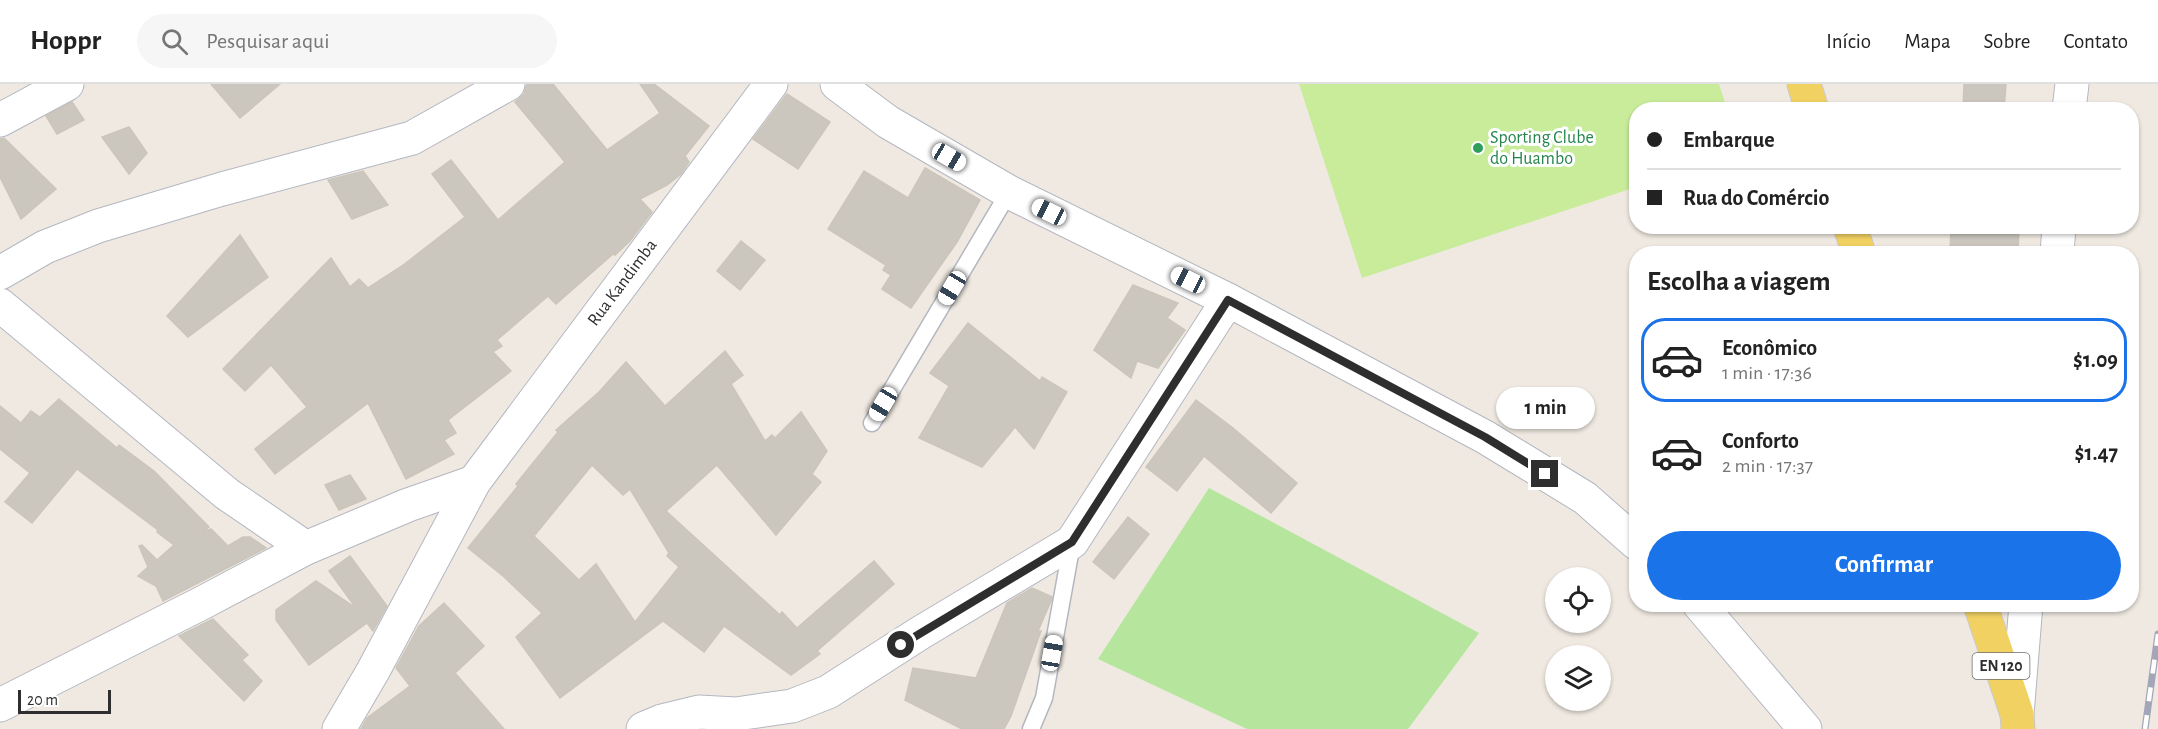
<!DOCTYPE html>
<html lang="pt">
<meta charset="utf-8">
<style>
body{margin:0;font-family:"Alegreya Sans",sans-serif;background:#f6f6f6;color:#222;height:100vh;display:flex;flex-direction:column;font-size:22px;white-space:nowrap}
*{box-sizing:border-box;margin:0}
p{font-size:20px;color:#767676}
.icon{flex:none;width:33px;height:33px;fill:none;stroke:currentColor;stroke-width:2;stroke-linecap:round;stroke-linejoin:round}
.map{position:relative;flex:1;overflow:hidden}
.drawer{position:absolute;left:1629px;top:162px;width:510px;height:366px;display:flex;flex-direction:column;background:#fff;border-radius:24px;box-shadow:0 2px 4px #0004}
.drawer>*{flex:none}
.hud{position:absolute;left:1629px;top:18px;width:510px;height:132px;border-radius:24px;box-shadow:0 2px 4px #0004;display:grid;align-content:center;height:132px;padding:0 18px;background:#fff}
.tools{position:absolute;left:1545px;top:483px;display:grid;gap:12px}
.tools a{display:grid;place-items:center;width:66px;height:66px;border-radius:50%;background:#fff;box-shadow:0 2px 4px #0004;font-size:30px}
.scale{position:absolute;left:18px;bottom:15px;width:93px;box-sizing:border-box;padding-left:6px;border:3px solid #2e2e2e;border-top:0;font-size:16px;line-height:21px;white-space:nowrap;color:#2e2e2e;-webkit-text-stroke:4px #fff;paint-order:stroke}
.end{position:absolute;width:27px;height:27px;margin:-14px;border:8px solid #2e2e2e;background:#fff;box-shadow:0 0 0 3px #fff}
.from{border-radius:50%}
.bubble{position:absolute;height:42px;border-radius:21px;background:#fff;box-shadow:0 2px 4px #0004;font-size:20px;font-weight:700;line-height:42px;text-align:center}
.car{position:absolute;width:18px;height:36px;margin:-18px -9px;border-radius:8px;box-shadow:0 0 4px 2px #0007;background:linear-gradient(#fff 24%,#345 0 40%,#fff 0 76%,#345 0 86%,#fff 0)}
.hud b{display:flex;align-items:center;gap:21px;height:57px;font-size:22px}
.hud b+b{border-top:2px solid #e0e0e0}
.hud i{width:15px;height:15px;background:#222}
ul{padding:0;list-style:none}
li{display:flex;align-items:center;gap:18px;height:84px;margin:0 12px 9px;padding:0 6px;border:3px solid transparent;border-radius:24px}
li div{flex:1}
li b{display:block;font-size:22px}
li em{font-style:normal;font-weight:700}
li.current{border-color:#1a73e8}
li>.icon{width:54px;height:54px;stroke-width:1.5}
h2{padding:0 18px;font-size:27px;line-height:72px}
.primary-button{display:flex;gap:12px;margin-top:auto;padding:12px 18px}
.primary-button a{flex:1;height:69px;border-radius:36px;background:#1a73e8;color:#fff;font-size:24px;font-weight:700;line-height:69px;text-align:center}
header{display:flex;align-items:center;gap:36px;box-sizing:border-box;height:84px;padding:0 30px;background:#fff;border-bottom:2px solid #e0e0e0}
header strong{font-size:28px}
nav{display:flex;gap:33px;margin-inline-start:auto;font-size:21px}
.search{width:420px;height:54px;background:#f6f6f6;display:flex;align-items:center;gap:15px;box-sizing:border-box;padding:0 21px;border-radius:33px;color:#767676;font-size:22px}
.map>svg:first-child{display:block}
.green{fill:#b6e59e}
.pitch{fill:#c9ec9a}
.building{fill:#cbc7bf;stroke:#cbc5ba;stroke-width:1.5;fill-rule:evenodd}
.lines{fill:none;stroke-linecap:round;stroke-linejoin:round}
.lane-casing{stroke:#b4b7c1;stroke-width:19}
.street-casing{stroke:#b4b7c1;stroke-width:35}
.primary-casing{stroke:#c9c9c9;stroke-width:35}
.lane{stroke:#fff;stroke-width:16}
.street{stroke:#fff;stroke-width:33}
.primary{stroke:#f2d163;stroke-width:33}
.rail-casing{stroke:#a3a6b8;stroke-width:7}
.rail{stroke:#fff;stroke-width:4.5;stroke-dasharray:14;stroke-linecap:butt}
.route{stroke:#2e2e2e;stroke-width:8}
.leisure-dot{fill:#2e9e5b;stroke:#fff;stroke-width:2}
.labels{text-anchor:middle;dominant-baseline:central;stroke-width:6;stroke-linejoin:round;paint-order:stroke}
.shield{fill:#fff;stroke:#6d6d6d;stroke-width:1.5}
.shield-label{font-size:16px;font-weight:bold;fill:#2e2e2e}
.leisure-label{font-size:18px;fill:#27864d;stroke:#fff;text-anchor:start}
.street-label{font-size:18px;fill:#2e2e2e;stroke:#fff}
</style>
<header>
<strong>Hoppr</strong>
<div class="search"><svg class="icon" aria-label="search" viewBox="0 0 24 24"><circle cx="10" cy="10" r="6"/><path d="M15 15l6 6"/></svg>Pesquisar aqui</div>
<nav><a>Início</a><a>Mapa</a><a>Sobre</a><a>Contato</a></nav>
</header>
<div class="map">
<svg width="2158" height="645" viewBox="0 0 2158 645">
<rect width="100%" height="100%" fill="#efe9e1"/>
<path class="green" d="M 1209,404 L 1479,549 L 1408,645 L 1247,645 L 1098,575 Z"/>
<path class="pitch" d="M 1299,0 L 1719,0 L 1727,25 L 1636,26 L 1636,103 L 1362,194 Z"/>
<g class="building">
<path d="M 211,0 L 280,0 L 240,34 Z"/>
<path d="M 527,0 L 553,0 L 607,66 L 660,29 L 640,0 L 654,0 L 709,42 L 685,72 L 689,78 L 681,90 L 667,101 L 640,115 L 652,128 L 630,157 L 615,171 L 613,170 L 556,220 L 548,212 L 497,256 L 502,262 L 493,268 L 511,287 L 448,336 L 456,349 L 444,356 L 454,370 L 406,395 L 368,319 L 275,390 L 255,365 L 307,323 L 271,281 L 245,307 L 223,285 L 331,174 L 350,203 L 359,195 L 368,204 L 402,182 L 465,133 L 432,90 L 451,76 L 498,136 L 565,78 L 515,18 L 524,10 Z"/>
<path d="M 1964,0 L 2006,0 L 2004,26 L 1963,26 Z"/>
<path d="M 787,10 L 830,38 L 798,85 L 753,55 Z"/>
<path d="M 72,18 L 84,36 L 57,50 L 46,32 Z"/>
<path d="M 129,43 L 147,69 L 129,90 L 102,53 Z"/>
<path d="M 4,54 L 56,105 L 21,135 L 0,93 L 0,55 Z"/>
<path d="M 925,84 L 980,116 L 957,158 L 911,224 L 882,205 L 891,191 L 883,186 L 886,181 L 828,145 L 864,87 L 908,114 Z"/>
<path d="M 363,87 L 388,121 L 352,135 L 328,96 Z"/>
<path d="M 1951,142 L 2019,142 L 2018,170 L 1950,170 Z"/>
<path d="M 240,151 L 268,193 L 188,253 L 167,232 Z"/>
<path d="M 741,157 L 765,176 L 740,206 L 717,187 Z"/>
<path d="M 1133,201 L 1178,219 L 1167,234 L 1185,246 L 1158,284 L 1137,277 L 1131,294 L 1094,266 Z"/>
<path d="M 968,239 L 1040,297 L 1042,293 L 1067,308 L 1034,365 L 1015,343 L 982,383 L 919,354 L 949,302 L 930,289 Z"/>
<path d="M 725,267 L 743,291 L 731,300 L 765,357 L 772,351 L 775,354 L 801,328 L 827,367 L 812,390 L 821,398 L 776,451 L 717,381 L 666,427 L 780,531 L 782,528 L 797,544 L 874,477 L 894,500 L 817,567 L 820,570 L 791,591 L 724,542 L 704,568 L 663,537 L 560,614 L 516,553 L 542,529 L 503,492 L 468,464 L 518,402 L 516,400 L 558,348 L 556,346 L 599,308 L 626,278 L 665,322 ZM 592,381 L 623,411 L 630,405 L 669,469 L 667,472 L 679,483 L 635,538 L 596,480 L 579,496 L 534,452 Z"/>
<path d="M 59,315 L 117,364 L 119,361 L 154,387 L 209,443 L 202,449 L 211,445 L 228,462 L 243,453 L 250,453 L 266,464 L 163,517 L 156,502 L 138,492 L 148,483 L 139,462 L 142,461 L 157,476 L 174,461 L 157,448 L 158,446 L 77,385 L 32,439 L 5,418 L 30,389 L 0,365 L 0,322 L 21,339 L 31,327 L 40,333 Z"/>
<path d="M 1196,316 L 1233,344 L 1297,399 L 1271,429 L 1204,372 L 1177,407 L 1146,383 Z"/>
<path d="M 350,391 L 366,415 L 339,426 L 325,401 Z"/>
<path d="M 1128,433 L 1149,450 L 1114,495 L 1093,478 Z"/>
<path d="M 350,472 L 387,522 L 373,547 L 367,539 L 309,581 L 276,536 L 276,526 L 316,497 L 356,524 L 329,487 Z"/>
<path d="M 1032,504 L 1052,513 L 1051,517 L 1038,547 L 1041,547 L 1011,632 L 1004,645 L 962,645 L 905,616 L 913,584 L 976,594 L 1007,519 Z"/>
<path d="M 444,519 L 484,562 L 455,589 L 504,645 L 361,645 L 367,634 L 410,602 L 396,584 L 419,542 Z"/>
<path d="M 213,535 L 248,571 L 242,576 L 262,597 L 244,617 L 179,552 Z"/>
</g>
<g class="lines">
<defs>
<g id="lane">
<path d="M 872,339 L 1009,108"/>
<path d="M 1031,645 L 1044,614 L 1072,459"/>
</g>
<g id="street">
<path d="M 837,0 L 888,38 L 1009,108 L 1228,216 L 1485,353 L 1585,414 L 1636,459"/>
<path d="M 2069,26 L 2072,0"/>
<path d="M 0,36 L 67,0"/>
<path d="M 2057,170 L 2059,142"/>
<path d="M 0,189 L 45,163 L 98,142 L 222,105 L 412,54 L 508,0"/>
<path d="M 0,221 L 227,410 L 306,464"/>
<path d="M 1699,520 L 1805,645"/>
<path d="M 0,621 L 202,519 L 306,464 L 408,421 L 474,398"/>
<path d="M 2017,630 L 2026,520"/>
<path id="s1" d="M 339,645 L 373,587 L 474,398 L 771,0"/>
<path d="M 643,645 L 662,637 L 699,628 L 736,630 L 792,622 L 828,608 L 920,549 L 1072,458 L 1228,216"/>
</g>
<g id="primary">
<path d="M 1804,0 L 1812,26"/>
<path d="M 1850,142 L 1859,170"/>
<path d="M 1980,520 L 2017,630 L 2018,645"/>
</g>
</defs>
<use href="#lane" class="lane-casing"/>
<use href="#street" class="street-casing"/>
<use href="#primary" class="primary-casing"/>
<use href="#lane" class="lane"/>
<use href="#street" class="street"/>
<use href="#primary" class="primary"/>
<defs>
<path id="rail" d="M 2145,645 L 2158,550"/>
</defs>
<use href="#rail" class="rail-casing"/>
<use href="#rail" class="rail"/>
</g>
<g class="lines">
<path class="route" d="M 901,561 L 1072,458 L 1228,216 L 1485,353 L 1545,390"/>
</g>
<circle class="leisure-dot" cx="1478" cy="64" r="6"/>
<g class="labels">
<rect class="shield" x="1972.5" y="569" width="57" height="26" rx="4.5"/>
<g class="shield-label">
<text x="2001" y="582">EN 120</text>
</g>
<g class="leisure-label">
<text x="1490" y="54">Sporting Clube<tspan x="1490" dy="21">do Huambo</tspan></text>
</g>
<g class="street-label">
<text stroke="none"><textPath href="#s1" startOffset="530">Rua Kandimba</textPath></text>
</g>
</g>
</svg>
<div class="tools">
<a><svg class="icon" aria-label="locate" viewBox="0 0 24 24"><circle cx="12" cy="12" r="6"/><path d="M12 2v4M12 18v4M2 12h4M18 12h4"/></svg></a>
<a><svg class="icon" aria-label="layers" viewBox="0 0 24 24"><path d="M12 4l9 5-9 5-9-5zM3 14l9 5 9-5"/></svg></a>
</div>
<div class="scale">20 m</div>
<i class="end from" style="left:901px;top:561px"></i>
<i class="end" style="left:1545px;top:390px"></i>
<div class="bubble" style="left:1496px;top:303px;width:99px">1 min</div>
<i class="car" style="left:949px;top:73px;rotate:120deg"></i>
<i class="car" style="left:1049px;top:128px;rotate:296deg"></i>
<i class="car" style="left:1188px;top:196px;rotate:296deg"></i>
<i class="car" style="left:952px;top:204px;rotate:211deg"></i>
<i class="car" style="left:883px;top:320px;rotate:211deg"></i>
<i class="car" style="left:1052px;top:569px;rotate:10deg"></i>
<div class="hud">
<b><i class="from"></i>Embarque</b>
<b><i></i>Rua do Comércio</b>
</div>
<section class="drawer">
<h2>Escolha a viagem</h2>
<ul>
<li class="current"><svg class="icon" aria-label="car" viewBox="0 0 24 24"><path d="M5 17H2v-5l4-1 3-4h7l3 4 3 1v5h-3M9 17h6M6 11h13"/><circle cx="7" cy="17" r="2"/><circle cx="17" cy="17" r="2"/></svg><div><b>Econômico</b><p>1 min · 17:36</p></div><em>$1.09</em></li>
<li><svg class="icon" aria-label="car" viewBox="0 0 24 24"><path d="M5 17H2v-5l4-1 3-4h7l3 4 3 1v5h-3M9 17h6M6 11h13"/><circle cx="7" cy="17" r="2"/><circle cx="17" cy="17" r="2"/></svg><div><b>Conforto</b><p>2 min · 17:37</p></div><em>$1.47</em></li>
</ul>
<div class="primary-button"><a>Confirmar</a></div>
</section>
</div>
